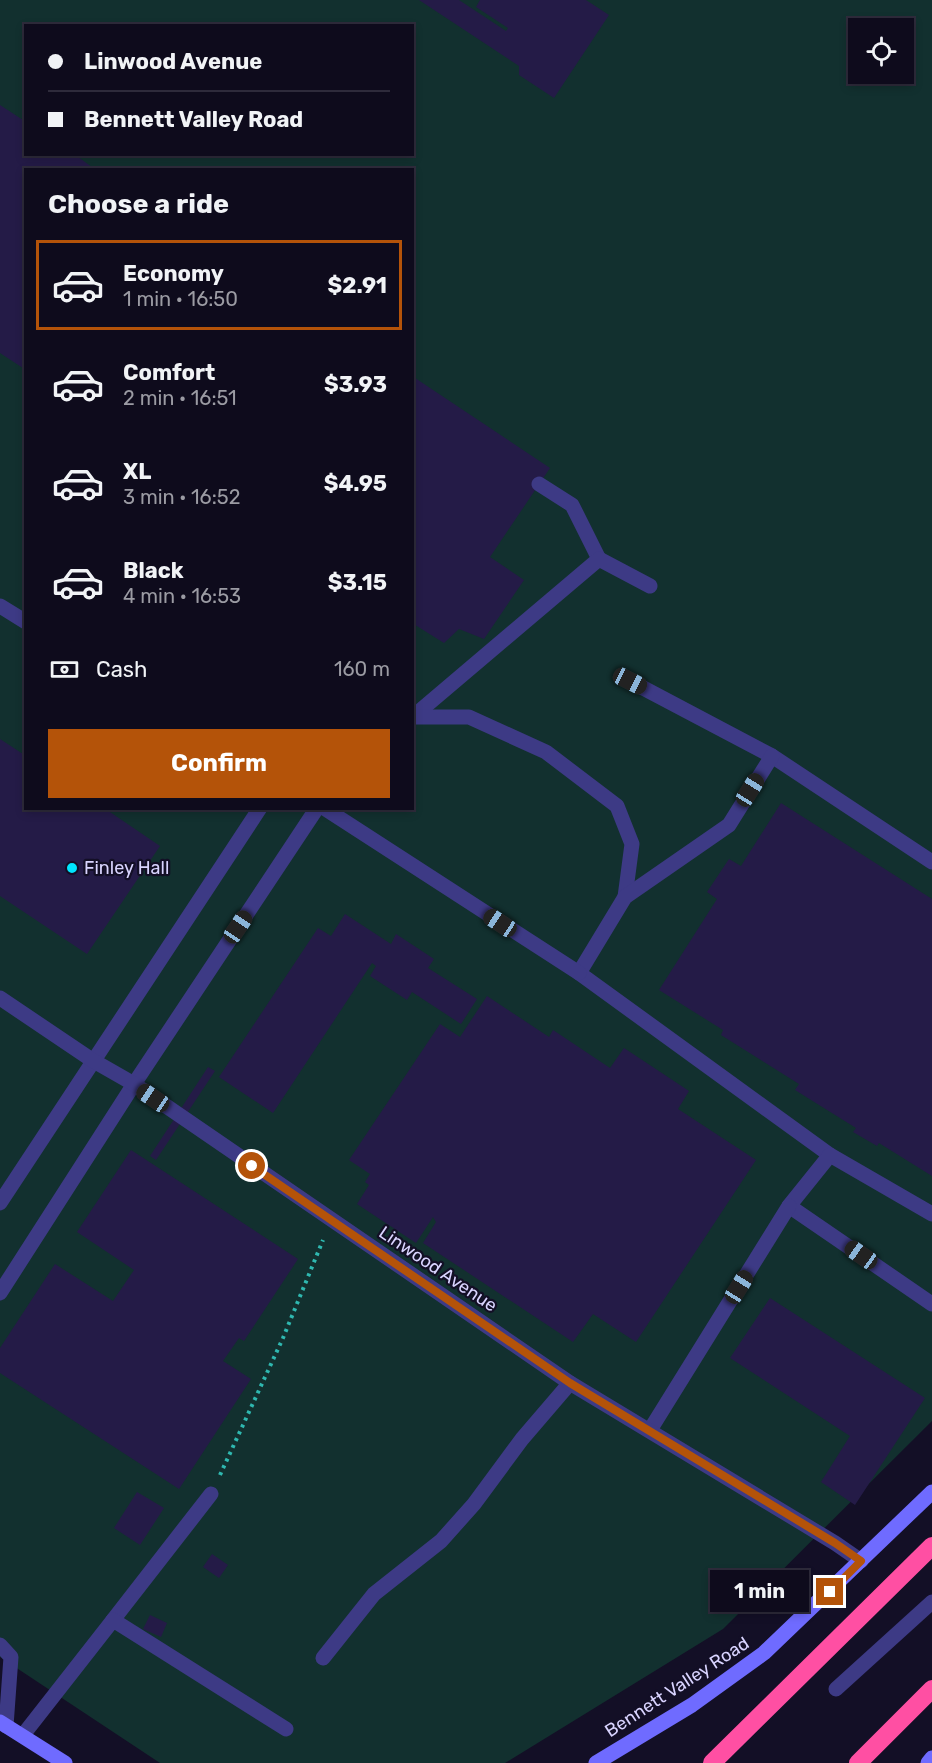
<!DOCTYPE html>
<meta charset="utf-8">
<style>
body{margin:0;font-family:Rubik,sans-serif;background:#1c1929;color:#f1f3f6;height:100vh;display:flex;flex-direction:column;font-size:22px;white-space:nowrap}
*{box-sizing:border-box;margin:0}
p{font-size:20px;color:#9b9ba3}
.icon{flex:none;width:33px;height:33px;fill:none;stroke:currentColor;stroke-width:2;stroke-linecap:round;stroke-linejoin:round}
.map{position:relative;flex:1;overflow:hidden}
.side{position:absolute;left:24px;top:168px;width:390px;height:642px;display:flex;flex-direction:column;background:#0e0b1c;border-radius:0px;box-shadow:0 3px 9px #0003,0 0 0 2px #2e2b3b}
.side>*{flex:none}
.hud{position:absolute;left:24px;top:24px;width:390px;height:132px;border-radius:0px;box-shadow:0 3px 9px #0003,0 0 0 2px #2e2b3b;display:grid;align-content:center;height:132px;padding:0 24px;background:#0e0b1c}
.buttons{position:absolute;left:848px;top:18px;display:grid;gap:12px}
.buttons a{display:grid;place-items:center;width:66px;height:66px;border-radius:0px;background:#0e0b1c;box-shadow:0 3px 9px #0003,0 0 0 2px #2e2b3b;font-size:30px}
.end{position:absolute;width:27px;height:27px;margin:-14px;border:8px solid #b45309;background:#fff;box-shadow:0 0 0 3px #fff}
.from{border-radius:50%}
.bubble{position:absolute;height:42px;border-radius:0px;background:#0e0b1c;box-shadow:0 3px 9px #0003,0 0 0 2px #2e2b3b;font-size:20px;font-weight:700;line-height:42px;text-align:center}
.car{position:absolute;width:18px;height:36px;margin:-18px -9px;border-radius:8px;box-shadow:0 0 4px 2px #0007;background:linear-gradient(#222 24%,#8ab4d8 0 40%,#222 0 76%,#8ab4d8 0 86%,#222 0)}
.hud b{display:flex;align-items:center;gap:21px;height:57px;font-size:22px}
.hud b+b{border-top:2px solid #2e2b3b}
.hud i{width:15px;height:15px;background:#f1f3f6}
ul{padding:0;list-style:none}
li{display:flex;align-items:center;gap:18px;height:90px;margin:0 12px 9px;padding:0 12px;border:3px solid transparent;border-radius:0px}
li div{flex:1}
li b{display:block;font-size:22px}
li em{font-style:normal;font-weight:700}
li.selected{border-color:#b45309}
li>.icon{width:54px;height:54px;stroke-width:1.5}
h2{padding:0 24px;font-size:27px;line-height:72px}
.pay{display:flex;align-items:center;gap:15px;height:66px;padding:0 24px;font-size:22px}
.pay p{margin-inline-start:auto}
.action{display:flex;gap:12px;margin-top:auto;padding:12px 24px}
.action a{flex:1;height:69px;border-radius:0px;background:#b45309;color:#fff;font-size:24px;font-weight:700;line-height:69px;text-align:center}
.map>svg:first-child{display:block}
.green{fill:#12302f;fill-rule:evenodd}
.building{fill:#241b47}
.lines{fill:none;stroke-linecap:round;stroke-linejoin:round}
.path{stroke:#2fb8b0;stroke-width:4;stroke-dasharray:3 4.5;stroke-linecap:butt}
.lane{stroke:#3d3a85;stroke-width:15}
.street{stroke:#3d3a85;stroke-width:15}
.secondary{stroke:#6f6bff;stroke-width:15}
.highway{stroke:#ff4fa3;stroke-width:18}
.route{stroke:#b45309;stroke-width:8}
.poi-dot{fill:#00e5ff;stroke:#130f26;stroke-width:2}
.labels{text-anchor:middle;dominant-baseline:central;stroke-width:4.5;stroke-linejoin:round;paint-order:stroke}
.poi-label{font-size:18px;fill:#d9d4ff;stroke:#130f26;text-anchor:start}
.street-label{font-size:18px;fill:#d9d4ff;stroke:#130f26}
</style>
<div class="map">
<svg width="932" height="1763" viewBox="0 0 932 1763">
<rect width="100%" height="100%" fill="#130f26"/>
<path class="green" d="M 0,0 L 932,0 L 932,1421 L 723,1629 L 505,1763 L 160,1763 L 0,1657 ZM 26,26 L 412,26 L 412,154 L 26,154 ZM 858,28 L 903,28 L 903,74 L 858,74 ZM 26,170 L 412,170 L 412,808 L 26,808 Z"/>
<g class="building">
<path d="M 419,0 L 459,0 L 506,31 L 508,28 L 476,7 L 480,0 L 586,0 L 609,15 L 554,98 L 519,75 L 519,66 Z"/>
<path d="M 0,105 L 26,122 L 26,154 L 74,154 L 96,170 L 26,170 L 26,370 L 0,353 Z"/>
<path d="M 412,376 L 550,468 L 490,557 L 524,580 L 484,639 L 459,629 L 444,643 L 412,623 Z"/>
<path d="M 0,739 L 26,756 L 26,808 L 104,808 L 160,846 L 87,954 L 0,896 Z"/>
<path d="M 781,803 L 932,899 L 932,1176 L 879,1143 L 877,1146 L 853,1132 L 856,1128 L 795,1090 L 799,1084 L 721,1035 L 723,1030 L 659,990 L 717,899 L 707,892 L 729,859 L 741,866 Z"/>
<path d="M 345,914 L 391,944 L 396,934 L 434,959 L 428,968 L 477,999 L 461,1024 L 412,992 L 407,1000 L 370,976 L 376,966 L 372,963 L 273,1113 L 219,1077 L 318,928 L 331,936 Z"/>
<path d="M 487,996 L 549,1037 L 553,1030 L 610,1068 L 624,1048 L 689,1091 L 678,1109 L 756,1160 L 636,1342 L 593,1314 L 573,1342 L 423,1243 L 436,1222 L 433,1217 L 416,1243 L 357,1204 L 369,1185 L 365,1182 L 370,1174 L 349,1160 L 440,1024 L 460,1037 Z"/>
<path d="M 208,1067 L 215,1071 L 156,1160 L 150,1156 Z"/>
<path d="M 131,1150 L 298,1259 L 244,1341 L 239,1338 L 223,1361 L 251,1379 L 179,1489 L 0,1373 L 0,1348 L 55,1264 L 113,1301 L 134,1270 L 77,1232 Z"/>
<path d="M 770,1298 L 925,1398 L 855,1505 L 821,1482 L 850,1436 L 730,1358 Z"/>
<path d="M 137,1492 L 164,1508 L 140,1545 L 114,1528 Z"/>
<path d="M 212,1554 L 228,1565 L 219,1578 L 203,1567 Z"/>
<path d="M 150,1615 L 167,1623 L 161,1637 L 143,1629 Z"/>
</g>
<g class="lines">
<path class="path" d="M 220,1475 L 283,1338 L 323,1240"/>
<g class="lane">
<path d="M 539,484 L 572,505 L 599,559"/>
<path d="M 0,606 L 26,622"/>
<path d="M 630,681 L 772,756 L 932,862"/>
<path d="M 415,715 L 599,559 L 650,586"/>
<path d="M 412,717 L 469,717 L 546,752 L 617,806 L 632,844 L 625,897"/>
<path d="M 772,756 L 729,825 L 625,897 L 579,973 L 830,1155"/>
<path d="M 324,808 L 579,973"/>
<path d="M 0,1203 L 260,808"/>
<path d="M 932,1214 L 830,1155 L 789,1206 L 932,1304"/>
<path d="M 0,1293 L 134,1084 L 317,808"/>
<path d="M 650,1430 L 789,1206"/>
<path d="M 113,1620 L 211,1494"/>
<path d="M 0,1645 L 11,1657 L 6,1726"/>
<path d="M 323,1658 L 374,1594 L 441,1541 L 474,1504 L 522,1439 L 570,1383"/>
<path d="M 836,1689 L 932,1602"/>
<path d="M 23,1735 L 113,1620 L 286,1729"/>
</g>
<path class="street" d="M 0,998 L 92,1060 L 134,1084 L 570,1383 L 835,1543 L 861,1561"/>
<g class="secondary">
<path d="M 0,1722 L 65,1763"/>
<path d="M 596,1763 L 692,1705 L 764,1653 L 932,1492"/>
<path d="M 928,1763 L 932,1758"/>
</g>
<g class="highway">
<path d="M 712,1763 L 932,1546"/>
<path d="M 858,1763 L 932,1689"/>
</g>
</g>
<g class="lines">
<path class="route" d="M 252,1166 L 570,1383 L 835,1543 L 861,1561 L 830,1592"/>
</g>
<circle class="poi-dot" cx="72" cy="868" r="6"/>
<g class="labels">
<g class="poi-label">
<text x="84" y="868">Finley Hall</text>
</g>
<g class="street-label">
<text transform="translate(438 1269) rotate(34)">Linwood Avenue</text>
<text transform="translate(677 1687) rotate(-33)">Bennett Valley Road</text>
</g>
</g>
</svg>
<div class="buttons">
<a><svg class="icon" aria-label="locate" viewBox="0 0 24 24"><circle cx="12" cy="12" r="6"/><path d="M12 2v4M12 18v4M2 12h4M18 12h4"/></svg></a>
</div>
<i class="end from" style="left:252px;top:1166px"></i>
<i class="end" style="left:830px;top:1592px"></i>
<div class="bubble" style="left:710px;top:1570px;width:99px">1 min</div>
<i class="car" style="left:630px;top:681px;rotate:117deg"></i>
<i class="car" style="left:750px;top:790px;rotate:32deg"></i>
<i class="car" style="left:500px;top:923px;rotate:303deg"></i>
<i class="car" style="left:238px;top:927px;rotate:34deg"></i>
<i class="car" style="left:153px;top:1098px;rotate:304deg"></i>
<i class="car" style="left:861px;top:1255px;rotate:305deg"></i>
<i class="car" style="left:739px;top:1287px;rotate:32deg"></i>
<div class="hud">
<b><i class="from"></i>Linwood Avenue</b>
<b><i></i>Bennett Valley Road</b>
</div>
<section class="side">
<h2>Choose a ride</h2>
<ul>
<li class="selected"><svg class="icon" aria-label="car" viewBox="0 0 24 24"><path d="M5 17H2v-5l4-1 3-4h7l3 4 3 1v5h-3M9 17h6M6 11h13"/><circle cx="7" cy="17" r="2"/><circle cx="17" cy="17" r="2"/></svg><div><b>Economy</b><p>1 min · 16:50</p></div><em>$2.91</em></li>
<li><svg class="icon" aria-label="car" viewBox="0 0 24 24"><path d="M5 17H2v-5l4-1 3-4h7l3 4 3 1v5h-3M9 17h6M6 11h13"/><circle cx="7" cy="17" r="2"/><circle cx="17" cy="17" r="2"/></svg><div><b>Comfort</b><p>2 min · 16:51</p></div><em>$3.93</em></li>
<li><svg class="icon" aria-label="car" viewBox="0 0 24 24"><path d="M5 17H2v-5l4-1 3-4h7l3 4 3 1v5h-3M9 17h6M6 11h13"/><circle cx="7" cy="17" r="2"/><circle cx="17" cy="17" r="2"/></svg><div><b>XL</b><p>3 min · 16:52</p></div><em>$4.95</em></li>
<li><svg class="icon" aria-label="car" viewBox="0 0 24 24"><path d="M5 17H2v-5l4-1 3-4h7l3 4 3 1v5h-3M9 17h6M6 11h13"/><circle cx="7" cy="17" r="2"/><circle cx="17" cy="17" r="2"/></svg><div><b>Black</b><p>4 min · 16:53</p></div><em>$3.15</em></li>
</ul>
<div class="pay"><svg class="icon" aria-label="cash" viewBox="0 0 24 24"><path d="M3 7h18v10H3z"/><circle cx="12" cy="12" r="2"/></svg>Cash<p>160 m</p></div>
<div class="action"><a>Confirm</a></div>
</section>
</div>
